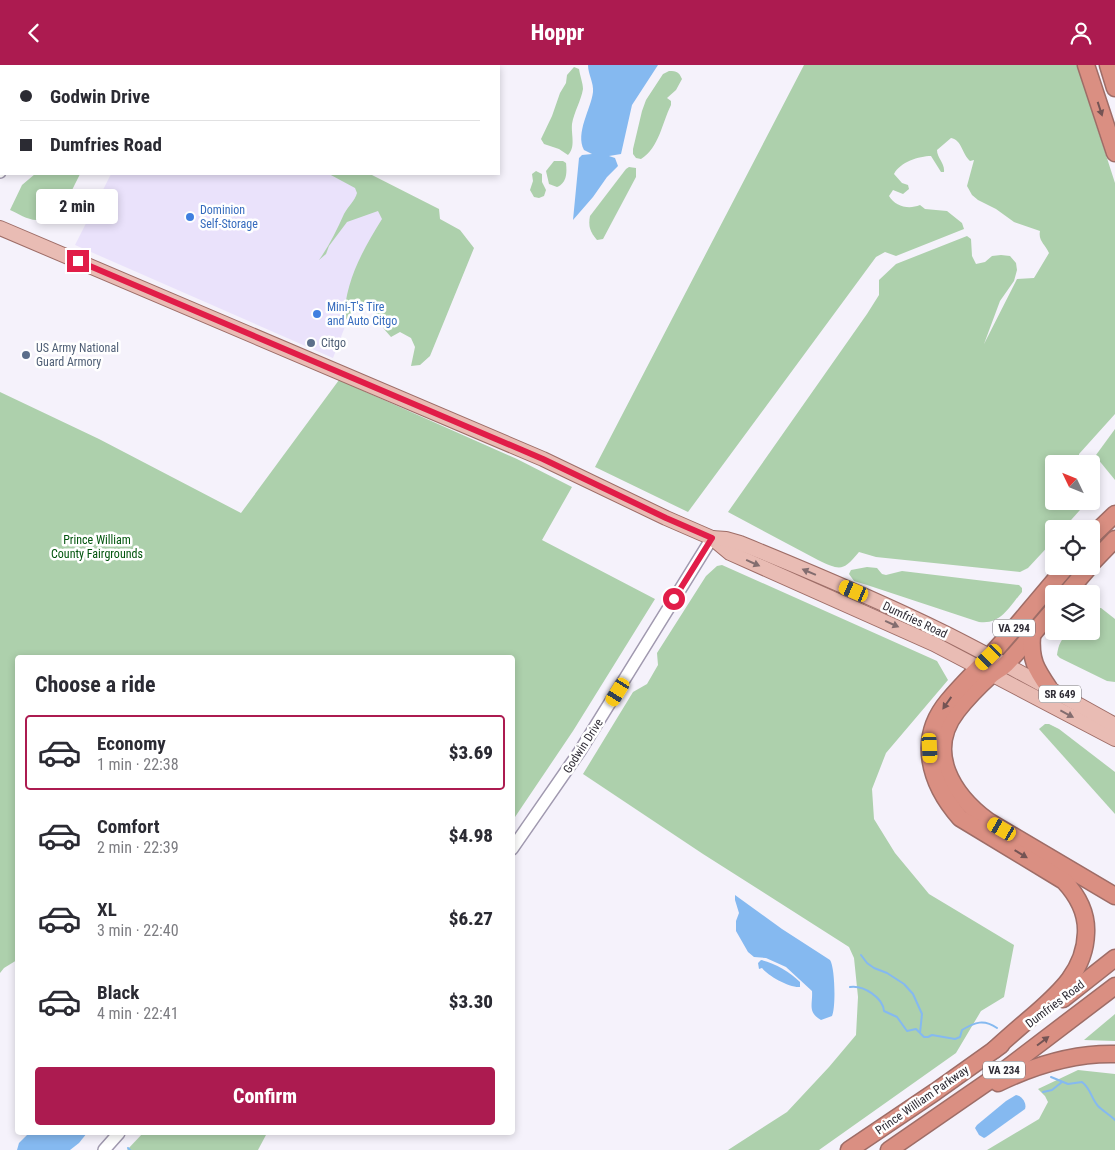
<!DOCTYPE html>
<meta charset="utf-8">
<style>
body{margin:0;font-family:"Roboto Condensed",sans-serif;background:#f2f2f3;color:#2b2b33;height:100vh;display:flex;flex-direction:column;font-size:19px;white-space:nowrap}
*{box-sizing:border-box;margin:0}
p{font-size:16px;color:#7c7c81}
.icon{flex:none;width:28px;height:28px;fill:none;stroke:currentColor;stroke-width:2;stroke-linecap:round;stroke-linejoin:round}
.map{position:relative;flex:1;overflow:hidden}
.panel{position:absolute;left:15px;top:590px;width:500px;height:480px;display:flex;flex-direction:column;background:#fff;border-radius:5px;box-shadow:0 2px 8px #0003}
.panel>*{flex:none}
.banner{position:absolute;left:0px;top:0px;width:500px;height:110px;box-shadow:0 2px 8px #0003;display:grid;align-content:center;height:110px;padding:0 20px;background:#fff}
.needle{width:32px;rotate:313deg}
.fabs{position:absolute;left:1045px;top:390px;display:grid;gap:10px}
.fabs a{display:grid;place-items:center;width:55px;height:55px;border-radius:5px;background:#fff;box-shadow:0 2px 8px #0003;font-size:25px}
.end{position:absolute;width:22px;height:22px;margin:-11px;border:6px solid #e11d48;background:#fff;box-shadow:0 0 0 2px #fff}
.from{border-radius:50%}
.bubble{position:absolute;height:35px;border-radius:5px;background:#fff;box-shadow:0 2px 8px #0003;font-size:16px;font-weight:800;line-height:35px;text-align:center}
.car{position:absolute;width:15px;height:30px;margin:-15px -8px;border-radius:6px;box-shadow:0 0 4px 1px #0007;background:linear-gradient(#f5c518 24%,#345 0 40%,#f5c518 0 76%,#345 0 86%,#f5c518 0)}
.banner b{display:flex;align-items:center;gap:18px;height:48px;font-size:19px}
.banner b+b{border-top:1px solid #e1e1e2}
.banner i{width:12px;height:12px;background:#2b2b33}
ul{padding:0;list-style:none}
li{display:flex;align-items:center;gap:15px;height:75px;margin:0 10px 8px;padding:0 10px;border:2px solid transparent;border-radius:5px}
li div{flex:1}
li b{display:block;font-size:19px}
li em{font-style:normal;font-weight:800}
li.active{border-color:#ac1b50}
li>.icon{width:45px;height:45px;stroke-width:1.5}
h2{padding:0 20px;font-size:22px;line-height:60px}
.cta{display:flex;gap:10px;margin-top:auto;padding:10px 20px}
.cta a{flex:1;height:58px;border-radius:5px;background:#ac1b50;color:#fff;font-size:20px;font-weight:800;line-height:58px;text-align:center}
header{display:flex;justify-content:space-between;align-items:center;height:65px;padding:0 20px;background:#ac1b50;color:#fff;font-size:22px;font-weight:800}
.map>svg:first-child{display:block}
.built{fill:#eae2fb}
.green{fill:#add0ac}
.water{fill:#85b9f0}
.lines{fill:none;stroke-linecap:round;stroke-linejoin:round}
.stream{stroke:#85b9f0;stroke-width:2}
.minor-casing{stroke:#a099af;stroke-width:14}
.major-casing{stroke:#9e6d67;stroke-width:16}
.highway-casing{stroke:#9e6d67;stroke-width:19}
.minor{stroke:#fff;stroke-width:11}
.major{stroke:#e9bcb4;stroke-width:14}
.highway{stroke:#da8f82;stroke-width:16}
.oneway{fill:#745454}
.oneway2{fill:#836d6f}
.route{stroke:#e11d48;stroke-width:6}
.shop-dot{fill:#3f7fe0;stroke:#fff;stroke-width:2}
.service-dot{fill:#5c6f8a;stroke:#fff;stroke-width:2}
.labels{text-anchor:middle;dominant-baseline:central;stroke-width:5;stroke-linejoin:round;paint-order:stroke}
.shield{fill:#fff;stroke:#6e6c72;stroke-width:1}
.shield-label{font-size:11px;font-weight:bold;fill:#302d36}
.shop-label{font-size:12px;fill:#366cbe;stroke:#fff;text-anchor:start}
.service-label{font-size:12px;fill:#4e5e75;stroke:#fff;text-anchor:start}
.park-label{font-size:12px;fill:#00540c;stroke:#fff}
.street-label{font-size:12px;fill:#302d36;stroke:#fff}
</style>
<header><svg class="icon" aria-label="back" viewBox="0 0 24 24"><path d="M15 5l-7 7 7 7"/></svg>Hoppr<svg class="icon" aria-label="person" viewBox="0 0 24 24"><circle cx="12" cy="8" r="4"/><path d="M4 21q1-7 8-7t8 7"/></svg></header>
<div class="map">
<svg width="1115" height="1085" viewBox="0 0 1115 1085">
<rect width="100%" height="100%" fill="#f5f2fb"/>
<path class="built" d="M 111,109 L 344,109 L 394,133 L 333,293 L 75,180 Z"/>
<g class="green">
<path d="M 804,0 L 1077,0 L 1115,118 L 1115,349 L 1079,389 L 1079,392 L 1085,399 L 1054,399 L 1054,436 L 1088,436 L 1063,464 L 1054,464 L 1054,475 L 1028,503 L 1020,507 L 876,492 L 859,487 C 843,506 841,506 818,495 L 728,447 L 867,249 L 879,230 L 879,215 L 896,199 L 967,171 L 971,174 L 972,191 L 976,199 L 985,197 L 992,191 L 1001,190 L 1010,191 L 1016,198 L 1017,205 L 1014,216 L 1000,236 L 984,279 L 1017,214 L 1034,213 L 1049,188 C 1045,179 1038,176 1040,166 L 1014,157 L 996,144 L 978,135 L 972,130 L 967,121 L 974,95 L 970,96 C 962,89 962,75 951,73 L 937,85 C 937,93 945,98 944,107 L 941,107 L 931,91 C 919,91 900,97 894,109 L 902,118 L 908,120 L 909,124 L 903,129 L 893,125 L 889,131 C 895,141 908,145 920,140 L 925,144 L 947,146 L 962,158 L 964,164 L 896,191 L 885,187 L 876,192 L 688,447 L 595,402 Z"/>
<path d="M 574,2 L 579,4 C 580,11 583,18 583,24 C 581,36 574,47 572,59 C 571,70 576,82 568,90 L 559,84 L 544,79 L 541,74 L 552,51 L 560,28 L 566,18 L 567,10 Z"/>
<path d="M 669,6 C 677,6 679,7 682,14 L 676,25 L 667,33 L 671,36 L 671,40 C 662,58 659,83 641,94 L 636,93 L 633,89 L 633,84 L 642,46 L 646,35 L 663,9 Z"/>
<path d="M 554,96 L 563,96 L 566,98 C 567,107 567,118 557,122 L 549,119 L 546,106 Z"/>
<path d="M 629,102 L 636,103 L 636,112 L 603,174 L 597,175 C 590,167 588,161 590,151 L 626,104 Z"/>
<path d="M 536,106 L 542,109 L 542,117 L 546,125 L 544,131 L 539,133 L 534,132 L 530,125 L 533,116 L 532,109 Z"/>
<path d="M 35,109 L 80,109 C 71,127 60,154 36,155 C 28,155 17,148 10,145 L 22,120 Z"/>
<path d="M 329,109 L 370,109 L 439,144 L 440,154 L 460,165 L 474,183 L 430,291 L 420,300 L 411,301 L 415,282 L 411,273 L 400,267 L 391,272 L 384,264 L 373,242 L 359,238 L 347,254 L 344,255 C 345,217 362,186 382,154 L 378,146 L 347,157 L 329,181 L 326,189 L 319,195 C 329,181 337,165 344,149 C 348,141 355,136 357,128 L 355,123 Z"/>
<path d="M 339,315 L 517,394 L 572,422 L 542,475 L 655,534 L 573,666 L 513,755 L 512,592 L 18,592 L 17,895 L 4,903 L 0,908 L 0,327 L 99,374 L 241,448 Z"/>
<path d="M 1115,364 L 1115,415 L 1097,393 L 1096,390 Z"/>
<path d="M 722,500 L 937,596 L 948,615 L 886,688 L 872,724 L 874,754 L 895,788 L 929,829 L 1014,880 L 1004,932 L 981,946 L 956,988 L 819,1085 L 728,1085 L 787,1047 L 829,1002 L 856,970 L 858,932 L 854,893 L 849,882 L 703,789 L 583,709 L 633,627 L 647,619 L 658,600 L 657,588 L 706,511 L 717,501 Z"/>
<path d="M 867,502 L 877,503 L 882,509 L 886,510 L 902,506 L 1019,520 L 1022,523 L 1022,527 C 1009,542 1001,560 979,557 L 867,520 L 854,516 L 849,509 L 851,505 Z"/>
<path d="M 1093,543 L 1101,543 L 1115,554 L 1115,617 L 1107,616 L 1060,593 L 1057,590 C 1058,580 1062,573 1069,566 L 1091,566 L 1091,545 Z"/>
<path d="M 1045,659 L 1049,659 L 1059,664 L 1115,707 L 1115,749 L 1039,664 Z"/>
<path d="M 1115,949 L 1115,976 L 1084,975 Z"/>
<path d="M 1078,1005 L 1115,1009 L 1115,1085 L 987,1085 L 1039,1054 L 1048,1037 L 1045,1031 L 1038,1024 Z"/>
<path d="M 143,1068 L 267,1068 L 258,1085 L 127,1085 Z"/>
</g>
<g class="water">
<path d="M 588,0 L 658,0 L 632,40 L 621,89 L 609,91 L 615,93 L 618,101 L 607,112 L 593,132 L 573,155 L 579,93 L 582,90 L 592,89 L 584,85 C 575,68 591,44 593,27 C 594,18 588,9 588,0 Z"/>
<path d="M 735,830 L 782,864 L 830,895 C 835,902 836,943 832,951 L 821,955 C 807,947 813,939 812,926 L 786,902 L 766,893 L 754,892 L 748,887 L 736,866 L 736,856 L 739,848 L 735,835 Z"/>
<path d="M 761,895 C 775,898 790,907 800,917 L 800,922 C 790,923 768,911 762,903 L 759,904 L 758,898 Z"/>
<path d="M 1016,1030 C 1022,1031 1027,1038 1025,1044 L 986,1072 L 984,1073 L 979,1070 L 975,1063 L 977,1060 L 1006,1036 Z"/>
<path d="M 29,1068 L 87,1068 L 79,1078 L 70,1085 L 17,1085 L 19,1078 Z"/>
</g>
<g class="lines">
<g class="stream">
<path d="M 861,890 L 867,898 L 874,903 L 887,908 L 904,919 L 913,929 L 922,949 L 920,968 L 924,972 L 928,972 L 932,970 L 955,974 L 960,972 L 962,965 C 975,957 984,954 997,963"/>
<path d="M 850,922 C 864,920 883,933 884,946 L 897,952 L 907,966 L 916,964 L 919,967"/>
<path d="M 1051,1012 L 1068,1019 L 1082,1017 C 1091,1024 1091,1033 1098,1041 C 1103,1046 1110,1050 1115,1055"/>
<path d="M 1043,1027 L 1052,1025 L 1062,1017"/>
<path d="M 128,1083 L 130,1085"/>
</g>
<defs>
<g id="minor">
<path d="M 119,1 L 121,0"/>
<path d="M 0,107 L 1,104"/>
<path d="M 512,784 L 580,686 L 712,473"/>
<path d="M 104,1085 L 119,1068"/>
</g>
<g id="major">
<path d="M 0,163 L 543,394 L 666,453 L 712,473 L 730,488 L 934,579 L 1115,674"/>
<path d="M 712,473 L 726,474 L 740,478 C 809,506 878,535 945,568 C 1003,597 1059,629 1115,660"/>
</g>
<g id="highway">
<path d="M 1086,0 L 1115,88"/>
<path d="M 1108,0 L 1115,23"/>
<path d="M 1091,472 L 1115,449"/>
<path d="M 1091,499 L 1115,474"/>
<path d="M 1066,529 L 1090,501"/>
<path d="M 1054,544 C 1038,562 1023,582 1006,599 C 1002,603 996,606 991,610 C 979,621 967,633 957,646 C 925,687 953,730 988,756 L 1115,831"/>
<path d="M 1032,570 C 1030,595 1036,604 1049,623"/>
<path d="M 1063,934 L 1115,893"/>
<path d="M 994,985 C 1007,973 1021,961 1035,949 C 1060,927 1085,905 1086,868 C 1087,848 1078,831 1064,816 L 960,753 C 930,719 916,674 948,636 C 961,620 976,606 990,591 C 1016,562 1041,531 1067,501"/>
<path d="M 998,1018 C 1035,1000 1074,988 1115,989"/>
<path d="M 849,1085 L 935,1027 L 1001,980"/>
<path d="M 889,1085 L 1002,1007 L 1115,921"/>
</g>
</defs>
<use href="#minor" class="minor-casing"/>
<use href="#major" class="major-casing"/>
<use href="#highway" class="highway-casing"/>
<use href="#minor" class="minor"/>
<use href="#major" class="major"/>
<use href="#highway" class="highway"/>
</g>
<defs><path id="oneway-solid" d="M-6-.8H1V-3.2L6.5 0L1 3.2V.8H-6Z" transform="scale(1.25)"/></defs>
<g class="oneway">
<use href="#oneway-solid" transform="translate(1100 44) rotate(72)"/>
<use href="#oneway-solid" transform="translate(947 638) rotate(125)"/>
<use href="#oneway-solid" transform="translate(1021 789) rotate(31)"/>
<use href="#oneway-solid" transform="translate(1043 976) rotate(-37)"/>
</g>
<g class="oneway2">
<use href="#oneway-solid" transform="translate(753 498) rotate(24)"/>
<use href="#oneway-solid" transform="translate(809 507) rotate(-157)"/>
<use href="#oneway-solid" transform="translate(892 559) rotate(24)"/>
<use href="#oneway-solid" transform="translate(1067 649) rotate(28)"/>
</g>
<g class="lines">
<path class="route" d="M 78,196 L 543,394 L 666,453 L 712,473 L 674,534"/>
</g>
<g class="shop-dot">
<circle cx="190" cy="152" r="5"/>
<circle cx="317" cy="249" r="5"/>
</g>
<g class="service-dot">
<circle cx="311" cy="278" r="5"/>
<circle cx="26" cy="290" r="5"/>
</g>
<g class="labels">
<g class="shield">
<rect x="993" y="554.5" width="42" height="17" rx="4"/>
<rect x="1039" y="620.5" width="42" height="17" rx="4"/>
<rect x="983" y="996.5" width="42" height="17" rx="4"/>
</g>
<g class="shield-label">
<text x="1014" y="563">VA 294</text>
<text x="1060" y="629">SR 649</text>
<text x="1004" y="1005">VA 234</text>
</g>
<g class="shop-label">
<text x="200" y="145">Dominion<tspan x="200" dy="14">Self-Storage</tspan></text>
<text x="327" y="242">Mini-T's Tire<tspan x="327" dy="14">and Auto Citgo</tspan></text>
</g>
<g class="service-label">
<text x="321" y="278">Citgo</text>
<text x="36" y="283">US Army National<tspan x="36" dy="14">Guard Armory</tspan></text>
</g>
<g class="park-label">
<text x="97" y="475">Prince William<tspan x="97" dy="14">County Fairgrounds</tspan></text>
</g>
<g class="street-label">
<text transform="translate(915 555) rotate(25)">Dumfries Road</text>
<text transform="translate(583 681) rotate(-57)">Godwin Drive</text>
<text transform="translate(1055 939) rotate(-37)">Dumfries Road</text>
<text transform="translate(922 1035) rotate(-35)">Prince William Parkway</text>
</g>
</g>
</svg>
<div class="fabs">
<a><svg class="needle" viewBox="-14 -14 28 28"><path d="M0-13l5 13h-10z" fill="#e53935"/><path d="M0 13l5-13h-10z" fill="#7c7c81"/></svg></a>
<a><svg class="icon" aria-label="locate" viewBox="0 0 24 24"><circle cx="12" cy="12" r="6"/><path d="M12 2v4M12 18v4M2 12h4M18 12h4"/></svg></a>
<a><svg class="icon" aria-label="layers" viewBox="0 0 24 24"><path d="M12 4l9 5-9 5-9-5zM3 14l9 5 9-5"/></svg></a>
</div>
<i class="end from" style="left:674px;top:534px"></i>
<i class="end" style="left:78px;top:196px"></i>
<div class="bubble" style="left:36px;top:124px;width:82px">2 min</div>
<i class="car" style="left:854px;top:526px;rotate:293deg"></i>
<i class="car" style="left:989px;top:592px;rotate:226deg"></i>
<i class="car" style="left:618px;top:627px;rotate:212deg"></i>
<i class="car" style="left:930px;top:683px;rotate:177deg"></i>
<i class="car" style="left:1002px;top:764px;rotate:300deg"></i>
<div class="banner">
<b><i class="from"></i>Godwin Drive</b>
<b><i></i>Dumfries Road</b>
</div>
<section class="panel">
<h2>Choose a ride</h2>
<ul>
<li class="active"><svg class="icon" aria-label="car" viewBox="0 0 24 24"><path d="M5 17H2v-5l4-1 3-4h7l3 4 3 1v5h-3M9 17h6M6 11h13"/><circle cx="7" cy="17" r="2"/><circle cx="17" cy="17" r="2"/></svg><div><b>Economy</b><p>1 min · 22:38</p></div><em>$3.69</em></li>
<li><svg class="icon" aria-label="car" viewBox="0 0 24 24"><path d="M5 17H2v-5l4-1 3-4h7l3 4 3 1v5h-3M9 17h6M6 11h13"/><circle cx="7" cy="17" r="2"/><circle cx="17" cy="17" r="2"/></svg><div><b>Comfort</b><p>2 min · 22:39</p></div><em>$4.98</em></li>
<li><svg class="icon" aria-label="car" viewBox="0 0 24 24"><path d="M5 17H2v-5l4-1 3-4h7l3 4 3 1v5h-3M9 17h6M6 11h13"/><circle cx="7" cy="17" r="2"/><circle cx="17" cy="17" r="2"/></svg><div><b>XL</b><p>3 min · 22:40</p></div><em>$6.27</em></li>
<li><svg class="icon" aria-label="car" viewBox="0 0 24 24"><path d="M5 17H2v-5l4-1 3-4h7l3 4 3 1v5h-3M9 17h6M6 11h13"/><circle cx="7" cy="17" r="2"/><circle cx="17" cy="17" r="2"/></svg><div><b>Black</b><p>4 min · 22:41</p></div><em>$3.30</em></li>
</ul>
<div class="cta"><a>Confirm</a></div>
</section>
</div>
